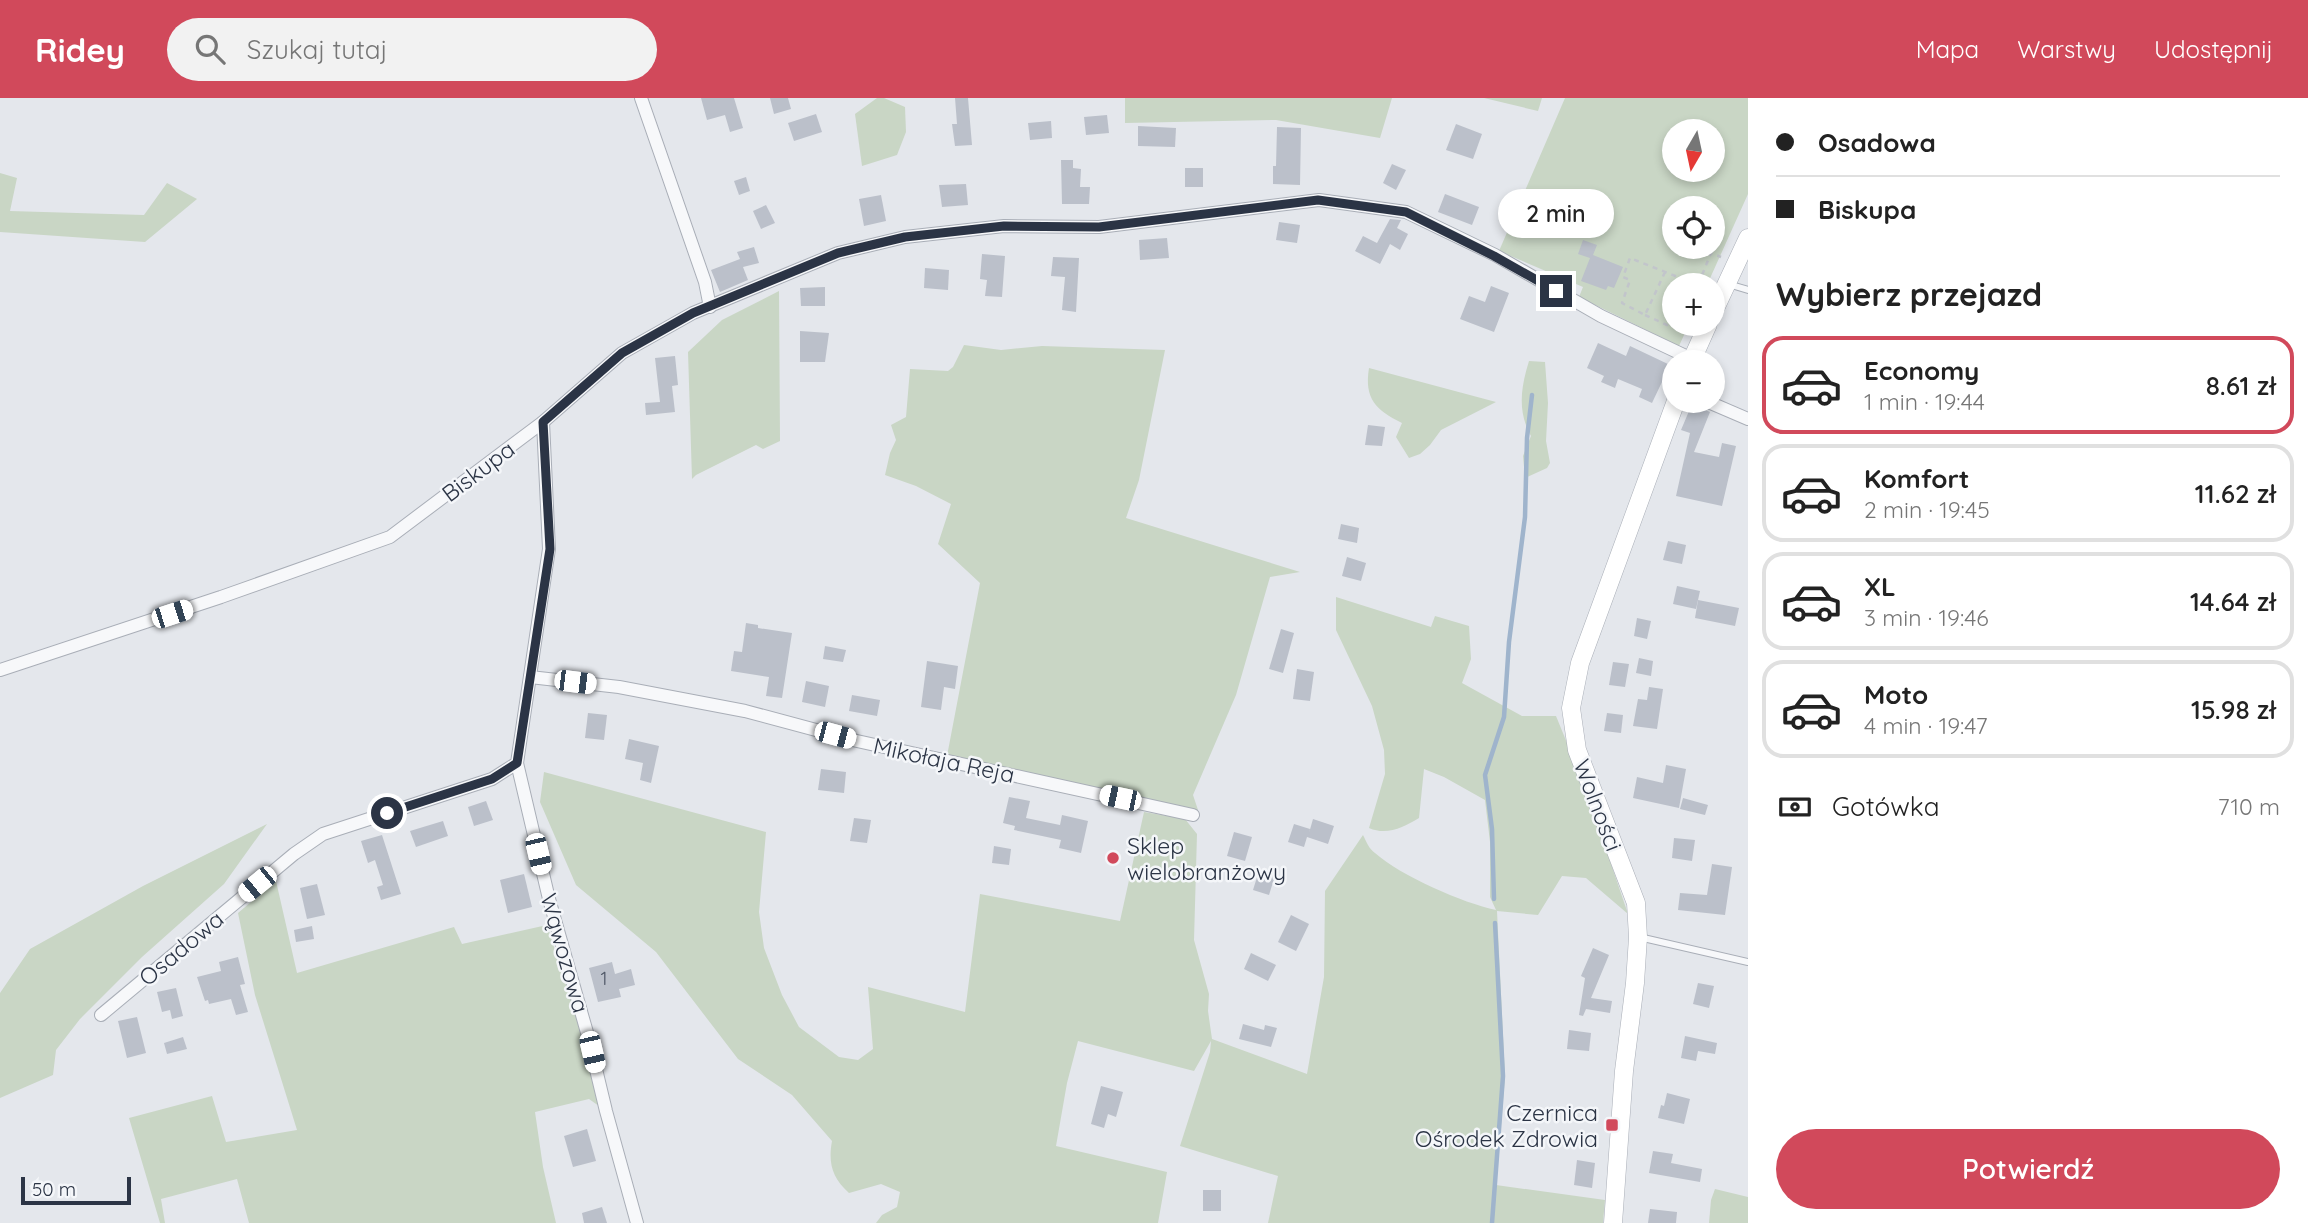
<!DOCTYPE html>
<html lang="pl">
<meta charset="utf-8">
<style>
body{margin:0;font-family:Quicksand,sans-serif;background:#f2f2f2;color:#222;height:100vh;display:flex;flex-direction:column;font-size:26px;white-space:nowrap}
*{box-sizing:border-box;margin:0}
p{font-size:23px;color:#767676}
.icon{flex:none;width:38px;height:38px;fill:none;stroke:currentColor;stroke-width:2;stroke-linecap:round;stroke-linejoin:round}
.map{position:relative;flex:1;overflow:hidden}
.details{display:flex;flex-direction:column;background:#fff;width:560px}
.details>*{flex:none}
.hud{display:grid;align-content:center;height:154px;padding:0 28px;background:#fff}
.needle{width:46px;rotate:189deg}
.fabs{position:absolute;left:1662px;top:21px;display:grid;gap:14px}
.fabs a{display:grid;place-items:center;width:63px;height:63px;border-radius:50%;background:#fff;box-shadow:0 4px 10px #0003;font-size:35px}
.scale{position:absolute;left:21px;bottom:18px;width:110px;box-sizing:border-box;padding-left:7px;border:4px solid #2b3445;border-top:0;font-size:19px;line-height:24px;white-space:nowrap;color:#2b3445;-webkit-text-stroke:5px #f4f6f9;paint-order:stroke}
.end{position:absolute;width:32px;height:32px;margin:-16px;border:9px solid #2b3445;background:#fff;box-shadow:0 0 0 4px #fff}
.from{border-radius:50%}
.bubble{position:absolute;height:49px;border-radius:24px;background:#fff;box-shadow:0 4px 10px #0003;font-size:23px;font-weight:600;line-height:49px;text-align:center}
.car{position:absolute;width:21px;height:42px;margin:-21px -10px;border-radius:9px;box-shadow:0 0 5px 2px #0007;background:linear-gradient(#fff 24%,#345 0 40%,#fff 0 76%,#345 0 86%,#fff 0)}
.hud b{display:flex;align-items:center;gap:24px;height:66px;font-size:26px}
.hud b+b{border-top:2px solid #e0e0e0}
.hud i{width:18px;height:18px;background:#222}
ul{padding:0;list-style:none}
li{display:flex;align-items:center;gap:21px;height:98px;margin:0 14px 10px;padding:0 14px;border:4px solid #e0e0e0;border-radius:21px}
li div{flex:1}
li b{display:block;font-size:26px}
li em{font-style:normal;font-weight:600}
li.active{border-color:#d1495b}
li>.icon{width:63px;height:63px;stroke-width:1.5}
h2{padding:0 28px;font-size:32px;line-height:84px}
.pay{display:flex;align-items:center;gap:18px;height:77px;padding:0 28px;font-size:26px}
.pay p{margin-inline-start:auto}
.action{display:flex;gap:14px;margin-top:auto;padding:14px 28px}
.action a{flex:1;height:80px;border-radius:42px;background:#d1495b;color:#fff;font-size:28px;font-weight:600;line-height:80px;text-align:center}
header{display:flex;align-items:center;gap:42px;box-sizing:border-box;height:98px;padding:0 35px;background:#d1495b;color:#fff}
header strong{font-size:33px}
nav{display:flex;gap:38px;margin-inline-start:auto;font-size:24px}
.search{width:490px;height:63px;background:#f2f2f2;display:flex;align-items:center;gap:18px;box-sizing:border-box;padding:0 24px;border-radius:38px;color:#767676;font-size:26px}
main{display:flex;flex:1;min-height:0}
.map>svg:first-child{display:block}
.green{fill:#c9d6c5;fill-rule:evenodd}
.lines{fill:none;stroke-linecap:round;stroke-linejoin:round}
.stream{stroke:#9fb4cc;stroke-width:4.5}
.building{fill:#bbc0ca}
.lane-casing{stroke:#a9aeb7;stroke-width:8}
.street-casing{stroke:#a9aeb7;stroke-width:14}
.secondary-casing{stroke:#a9aeb7;stroke-width:19}
.path{stroke:#c2c5cb;stroke-width:2.5;stroke-dasharray:5 5;stroke-linecap:butt}
.lane{stroke:#f7f8fa;stroke-width:6}
.street{stroke:#f7f8fa;stroke-width:12}
.secondary{stroke:#fff;stroke-width:18}
.route{stroke:#2b3445;stroke-width:9}
.poi-dot{fill:#d1495b;stroke:#f4f6f9;stroke-width:2.5}
.labels{text-anchor:middle;dominant-baseline:central;stroke-width:5;stroke-linejoin:round;paint-order:stroke}
.number-label{font-size:19px;fill:#4f5766}
.street-label{font-size:23px;fill:#2b3445;stroke:#f4f6f9}
.poi-label{font-size:23px;fill:#2b3445;stroke:#f4f6f9;text-anchor:start}
</style>
<header>
<strong>Ridey</strong>
<div class="search"><svg class="icon" aria-label="search" viewBox="0 0 24 24"><circle cx="10" cy="10" r="6"/><path d="M15 15l6 6"/></svg>Szukaj tutaj</div>
<nav><a>Mapa</a><a>Warstwy</a><a>Udostępnij</a></nav>
</header>
<main>
<div class="map">
<svg width="1748" height="1125" viewBox="0 0 1748 1125">
<rect width="100%" height="100%" fill="#e4e7ec"/>
<g class="green">
<path d="M 877,0 L 884,0 L 905,9 L 906,34 L 897,57 L 862,68 L 855,16 Z"/>
<path d="M 1125,0 L 1392,0 L 1380,40 L 1276,22 L 1125,25 Z"/>
<path d="M 1484,0 L 1542,0 L 1538,13 Z"/>
<path d="M 1565,0 L 1748,0 L 1748,96 L 1707,187 L 1675,187 L 1675,226 L 1689,226 L 1679,248 L 1579,199 L 1583,189 L 1499,153 ZM 1675,33 L 1713,33 L 1713,72 L 1675,72 ZM 1675,110 L 1713,110 L 1713,149 L 1675,149 Z"/>
<path d="M 0,75 L 17,80 L 10,113 L 144,117 L 167,85 L 197,101 L 145,144 L 0,134 Z"/>
<path d="M 779,193 L 780,343 L 763,351 L 756,347 L 696,377 L 692,381 L 688,254 L 722,222 Z"/>
<path d="M 964,247 L 1001,252 L 1042,248 L 1165,252 L 1139,382 L 1126,420 L 1300,474 L 1270,479 L 1236,597 L 1193,697 L 1198,712 L 947,658 L 980,485 L 938,446 L 951,406 L 916,388 L 885,377 L 890,355 L 896,342 L 891,327 L 906,319 L 910,271 L 948,273 L 953,269 Z"/>
<path d="M 1529,263 L 1545,264 L 1548,305 L 1546,343 L 1550,365 L 1547,370 L 1525,380 L 1523,358 L 1531,338 C 1517,313 1521,289 1529,263 Z"/>
<path d="M 1369,270 L 1496,304 L 1441,332 L 1430,347 L 1420,356 L 1409,360 L 1396,339 L 1402,325 C 1376,312 1364,301 1369,270 Z"/>
<path d="M 1336,499 L 1431,529 L 1435,518 L 1469,528 L 1471,561 L 1462,585 L 1522,618 L 1556,618 L 1585,689 L 1628,816 L 1586,780 L 1562,778 L 1538,817 L 1497,813 L 1505,979 L 1496,1087 L 1605,1102 L 1603,1125 L 1268,1125 L 1278,1078 L 1180,1048 L 1210,954 L 1211,943 L 1194,973 L 1078,943 L 1067,985 L 1056,1048 L 1167,1074 L 1158,1125 L 876,1125 L 882,1117 L 897,1109 L 900,1094 L 881,1086 L 849,1095 C 832,1080 828,1065 832,1043 L 792,997 L 738,961 L 656,854 L 576,787 L 540,704 L 544,674 L 766,734 L 759,814 L 764,850 L 782,897 L 799,929 L 839,959 L 858,962 L 873,951 L 868,889 L 965,914 L 980,796 L 1120,823 L 1144,714 L 1185,721 L 1197,736 L 1194,842 L 1209,896 L 1208,913 L 1212,941 L 1307,976 L 1324,879 L 1325,793 L 1363,737 C 1366,743 1369,751 1375,755 C 1401,778 1463,805 1496,812 L 1490,799 L 1490,744 L 1485,702 L 1444,679 L 1424,671 L 1419,720 C 1404,729 1387,738 1369,730 L 1385,676 L 1384,652 L 1372,608 L 1336,532 Z"/>
<path d="M 267,726 L 224,786 L 142,859 L 80,921 L 56,952 L 53,977 L 0,1000 L 0,895 L 30,851 L 143,788 Z"/>
<path d="M 276,783 L 297,875 L 454,829 L 462,846 L 547,827 L 606,1013 L 589,1001 L 535,1014 L 543,1069 L 556,1125 L 249,1125 L 237,1081 L 161,1101 L 165,1125 L 160,1125 L 129,1020 L 212,998 L 226,1044 L 297,1032 L 255,897 L 238,815 Z"/>
<path d="M 1715,1091 L 1748,1099 L 1748,1125 L 1709,1125 L 1711,1102 Z"/>
</g>
<g class="lines">
<g class="stream">
<path d="M 1494,801 L 1492,731 L 1485,677 L 1504,619 L 1509,544 L 1525,419 L 1527,340 L 1532,297"/>
<path d="M 1492,1125 L 1503,978 L 1495,825"/>
</g>
</g>
<g class="building">
<path d="M 701,0 L 734,0 L 743,30 L 730,34 L 725,17 L 707,22 Z"/>
<path d="M 770,0 L 788,0 L 791,11 L 774,16 Z"/>
<path d="M 955,0 L 968,0 L 972,47 L 955,48 L 952,26 L 957,26 Z"/>
<path d="M 816,16 L 822,34 L 794,43 L 788,25 Z"/>
<path d="M 1107,17 L 1109,35 L 1086,37 L 1084,19 Z"/>
<path d="M 1051,23 L 1052,40 L 1030,42 L 1028,25 Z"/>
<path d="M 1456,26 L 1482,36 L 1473,61 L 1446,52 Z"/>
<path d="M 1138,28 L 1176,30 L 1175,49 L 1138,48 Z"/>
<path d="M 1277,29 L 1301,30 L 1300,87 L 1273,86 L 1273,68 L 1276,68 Z"/>
<path d="M 1061,62 L 1073,62 L 1073,70 L 1081,71 L 1080,89 L 1090,89 L 1089,106 L 1062,106 Z"/>
<path d="M 1392,66 L 1406,72 L 1396,92 L 1383,85 Z"/>
<rect x="1185" y="70" width="18" height="19"/>
<path d="M 746,79 L 750,93 L 739,97 L 734,83 Z"/>
<path d="M 966,86 L 968,107 L 942,109 L 939,87 Z"/>
<path d="M 1445,96 L 1479,109 L 1472,127 L 1438,114 Z"/>
<path d="M 881,97 L 886,123 L 864,128 L 859,101 Z"/>
<path d="M 766,107 L 775,125 L 761,131 L 753,113 Z"/>
<path d="M 1390,121 L 1401,122 L 1397,130 L 1408,136 L 1400,152 L 1390,146 L 1380,166 L 1355,153 L 1363,138 L 1377,145 Z"/>
<path d="M 1279,124 L 1300,127 L 1297,145 L 1276,142 Z"/>
<path d="M 1167,140 L 1169,160 L 1140,162 L 1139,142 Z"/>
<path d="M 1583,142 L 1597,147 L 1593,157 L 1623,169 L 1614,190 L 1608,188 L 1606,192 L 1581,183 L 1590,160 L 1578,156 Z"/>
<path d="M 754,149 L 759,165 L 743,169 L 748,182 L 720,194 L 711,172 L 740,161 L 737,154 Z"/>
<path d="M 982,156 L 1005,158 L 1002,199 L 985,198 L 987,182 L 980,181 Z"/>
<path d="M 1053,159 L 1079,160 L 1076,214 L 1062,212 L 1065,179 L 1051,178 Z"/>
<path d="M 925,170 L 949,172 L 948,192 L 924,190 Z"/>
<path d="M 1491,188 L 1509,195 L 1494,234 L 1460,221 L 1469,198 L 1485,204 Z"/>
<path d="M 825,189 L 825,208 L 801,208 L 800,190 Z"/>
<path d="M 800,233 L 829,235 L 825,264 L 800,264 Z"/>
<path d="M 1598,245 L 1626,258 L 1630,248 L 1670,267 L 1652,305 L 1639,299 L 1642,291 L 1618,281 L 1615,290 L 1601,284 L 1604,278 L 1587,270 Z"/>
<path d="M 675,258 L 678,287 L 672,288 L 675,314 L 646,317 L 645,305 L 660,304 L 655,260 Z"/>
<path d="M 1692,306 L 1710,314 L 1694,354 L 1719,359 L 1722,345 L 1736,348 L 1722,408 L 1676,398 L 1690,335 L 1681,332 Z"/>
<path d="M 1368,327 L 1385,329 L 1382,348 L 1365,347 Z"/>
<path d="M 1341,426 L 1359,430 L 1357,445 L 1338,441 Z"/>
<path d="M 1668,443 L 1686,447 L 1682,466 L 1663,462 Z"/>
<path d="M 1347,459 L 1366,465 L 1361,483 L 1342,478 Z"/>
<path d="M 1677,488 L 1700,493 L 1696,511 L 1673,506 Z"/>
<path d="M 1698,502 L 1739,510 L 1735,528 L 1695,520 Z"/>
<path d="M 1637,520 L 1651,523 L 1647,541 L 1634,538 Z"/>
<path d="M 746,525 L 758,527 L 758,530 L 792,535 L 782,600 L 766,598 L 769,579 L 731,573 L 734,553 L 742,554 Z"/>
<path d="M 1281,531 L 1294,535 L 1283,575 L 1269,571 Z"/>
<path d="M 825,548 L 846,552 L 843,564 L 823,561 Z"/>
<path d="M 1639,560 L 1653,563 L 1651,578 L 1636,575 Z"/>
<path d="M 927,563 L 958,568 L 955,591 L 944,589 L 941,612 L 921,609 Z"/>
<path d="M 1613,564 L 1629,566 L 1625,589 L 1609,587 Z"/>
<path d="M 1297,571 L 1314,574 L 1310,603 L 1293,601 Z"/>
<path d="M 806,583 L 829,588 L 825,609 L 802,604 Z"/>
<path d="M 1649,589 L 1663,591 L 1657,631 L 1633,628 L 1638,601 L 1647,602 Z"/>
<path d="M 852,597 L 880,602 L 877,618 L 849,613 Z"/>
<path d="M 588,615 L 607,617 L 604,642 L 585,640 Z"/>
<path d="M 1607,615 L 1623,617 L 1621,635 L 1604,633 Z"/>
<path d="M 629,641 L 659,648 L 651,685 L 640,682 L 643,665 L 625,661 Z"/>
<path d="M 1666,667 L 1686,671 L 1679,710 L 1633,700 L 1637,679 L 1663,685 Z"/>
<path d="M 821,671 L 846,674 L 844,695 L 818,692 Z"/>
<path d="M 1009,699 L 1030,703 L 1026,720 L 1060,727 L 1062,717 L 1088,723 L 1081,755 L 1059,750 L 1061,742 L 1014,732 L 1015,728 L 1003,725 Z"/>
<path d="M 1683,700 L 1708,707 L 1705,717 L 1680,711 Z"/>
<path d="M 486,703 L 493,722 L 474,728 L 468,709 Z"/>
<path d="M 854,720 L 871,722 L 867,745 L 850,743 Z"/>
<path d="M 1313,721 L 1334,728 L 1328,746 L 1307,739 L 1304,749 L 1288,744 L 1294,726 L 1310,731 L 1309,735 Z"/>
<path d="M 443,723 L 448,738 L 416,749 L 410,733 Z"/>
<path d="M 1234,734 L 1252,739 L 1245,763 L 1227,758 Z"/>
<path d="M 382,737 L 401,796 L 381,802 L 377,789 L 383,787 L 375,762 L 368,765 L 361,743 Z"/>
<path d="M 1674,740 L 1695,742 L 1692,763 L 1672,760 Z"/>
<path d="M 994,748 L 1011,751 L 1009,767 L 992,765 Z"/>
<path d="M 1712,766 L 1732,769 L 1725,817 L 1678,812 L 1680,795 L 1707,797 Z"/>
<path d="M 1259,773 L 1275,778 L 1269,797 L 1253,792 Z"/>
<path d="M 524,776 L 532,809 L 508,815 L 500,782 Z"/>
<path d="M 317,786 L 325,817 L 307,821 L 300,790 Z"/>
<path d="M 1291,817 L 1309,826 L 1296,853 L 1278,844 Z"/>
<path d="M 312,828 L 314,841 L 296,844 L 294,832 Z"/>
<path d="M 1593,850 L 1609,857 L 1591,900 L 1612,903 L 1610,915 L 1586,911 L 1583,918 L 1579,917 L 1585,880 L 1581,878 Z"/>
<path d="M 1251,855 L 1276,867 L 1268,883 L 1244,871 Z"/>
<path d="M 238,859 L 245,886 L 240,887 L 248,914 L 236,917 L 231,901 L 209,906 L 208,902 L 205,903 L 197,879 L 221,873 L 219,864 Z"/>
<path d="M 612,864 L 615,876 L 631,871 L 635,887 L 619,891 L 621,899 L 598,904 L 589,870 Z"/>
<path d="M 1698,885 L 1714,888 L 1709,910 L 1693,906 Z"/>
<path d="M 176,890 L 183,918 L 172,921 L 170,912 L 162,914 L 157,894 Z"/>
<path d="M 137,919 L 146,955 L 127,960 L 118,923 Z"/>
<path d="M 1243,926 L 1264,932 L 1265,927 L 1277,930 L 1271,949 L 1239,941 Z"/>
<path d="M 1569,932 L 1591,935 L 1589,953 L 1567,951 Z"/>
<path d="M 1685,938 L 1717,945 L 1715,956 L 1698,953 L 1696,963 L 1681,960 Z"/>
<path d="M 183,939 L 187,951 L 167,956 L 164,945 Z"/>
<path d="M 1101,988 L 1123,994 L 1116,1019 L 1108,1016 L 1104,1030 L 1091,1026 Z"/>
<path d="M 1667,995 L 1690,1001 L 1684,1026 L 1658,1020 L 1661,1007 L 1664,1008 Z"/>
<path d="M 587,1031 L 596,1063 L 573,1069 L 564,1038 Z"/>
<path d="M 1653,1053 L 1673,1056 L 1671,1065 L 1702,1071 L 1700,1084 L 1649,1075 Z"/>
<path d="M 1577,1062 L 1595,1065 L 1592,1090 L 1574,1087 Z"/>
<rect x="1203" y="1092" width="18" height="21"/>
<path d="M 602,1109 L 607,1125 L 584,1125 L 582,1115 Z"/>
<path d="M 1650,1111 L 1677,1114 L 1676,1125 L 1648,1125 Z"/>
</g>
<g class="lines">
<defs>
<g id="lane">
<path d="M 1728,186 L 1748,192"/>
<path d="M 1639,839 L 1748,864"/>
</g>
<g id="street">
<path d="M 641,0 L 705,184 L 710,209"/>
<path d="M 1706,303 L 1748,321"/>
<path d="M 0,572 L 221,499 L 390,439 L 543,324 L 622,255 L 693,215 L 838,155 L 905,139 L 1004,128 L 1099,129 L 1319,102 L 1406,114 L 1495,157 L 1601,218 L 1692,261"/>
<path d="M 530,579 L 619,589 L 745,613 L 857,643 L 1193,717"/>
<path d="M 517,665 L 549,801 L 588,938 L 606,1013 L 637,1125"/>
<path d="M 101,917 L 294,756 L 323,736 L 492,681 L 517,665 L 549,451 L 543,324"/>
</g>
<g id="secondary">
<path d="M 1713,215 L 1748,140"/>
<path d="M 1691,264 L 1708,226"/>
<path d="M 1613,1125 L 1624,973 L 1635,885 L 1638,839 L 1636,805 L 1577,652 L 1571,610 L 1580,565 L 1676,303"/>
</g>
</defs>
<use href="#lane" class="lane-casing"/>
<use href="#street" class="street-casing"/>
<use href="#secondary" class="secondary-casing"/>
<g class="path">
<path d="M 1665,174 L 1645,217 L 1622,205 L 1630,182 L 1623,179 L 1630,160 L 1698,187 L 1711,155 L 1721,159"/>
<path d="M 1645,217 L 1667,227 L 1675,209"/>
<path d="M 1713,279 L 1719,289 L 1718,293"/>
</g>
<use href="#lane" class="lane"/>
<use href="#street" class="street"/>
<use href="#secondary" class="secondary"/>
</g>
<g class="lines">
<path class="route" d="M 387,715 L 492,681 L 517,665 L 550,451 L 543,324 L 622,255 L 693,215 L 838,155 L 905,139 L 1004,128 L 1099,129 L 1318,102 L 1406,114 L 1494,158 L 1556,193"/>
</g>
<g class="poi-dot">
<circle cx="1113" cy="760" r="7"/>
<rect x="1605" y="1020" width="14" height="14" rx="3.5"/>
</g>
<g class="labels">
<g class="number-label">
<text x="604" y="880">1</text>
</g>
<g class="street-label">
<text transform="translate(478 373) rotate(-37)">Biskupa</text>
<text transform="translate(944 662) rotate(12)">Mikołaja Reja</text>
<text transform="translate(1598 707) rotate(69)">Wolności</text>
<text transform="translate(181 850) rotate(-40)">Osadowa</text>
<text transform="translate(565 855) rotate(74)">Wąwozowa</text>
</g>
<g class="poi-label">
<text x="1127" y="747">Sklep<tspan x="1127" dy="26">wielobranżowy</tspan></text>
<text x="1598" y="1014" text-anchor="end">Czernica<tspan x="1598" dy="26">Ośrodek Zdrowia</tspan></text>
</g>
</g>
</svg>
<div class="fabs">
<a><svg class="needle" viewBox="-14 -14 28 28"><path d="M0-13l5 13h-10z" fill="#e53935"/><path d="M0 13l5-13h-10z" fill="#767676"/></svg></a>
<a><svg class="icon" aria-label="locate" viewBox="0 0 24 24"><circle cx="12" cy="12" r="6"/><path d="M12 2v4M12 18v4M2 12h4M18 12h4"/></svg></a>
<a>+</a>
<a>−</a>
</div>
<div class="scale">50 m</div>
<i class="end from" style="left:387px;top:715px"></i>
<i class="end" style="left:1556px;top:193px"></i>
<div class="bubble" style="left:1498px;top:91px;width:116px">2 min</div>
<i class="car" style="left:172px;top:516px;rotate:72deg"></i>
<i class="car" style="left:575px;top:584px;rotate:97deg"></i>
<i class="car" style="left:835px;top:637px;rotate:105deg"></i>
<i class="car" style="left:1120px;top:700px;rotate:282deg"></i>
<i class="car" style="left:538px;top:756px;rotate:167deg"></i>
<i class="car" style="left:257px;top:786px;rotate:231deg"></i>
<i class="car" style="left:592px;top:954px;rotate:167deg"></i>
</div>
<section class="details">
<div class="hud">
<b><i class="from"></i>Osadowa</b>
<b><i></i>Biskupa</b>
</div>
<h2>Wybierz przejazd</h2>
<ul>
<li class="active"><svg class="icon" aria-label="car" viewBox="0 0 24 24"><path d="M5 17H2v-5l4-1 3-4h7l3 4 3 1v5h-3M9 17h6M6 11h13"/><circle cx="7" cy="17" r="2"/><circle cx="17" cy="17" r="2"/></svg><div><b>Economy</b><p>1 min · 19:44</p></div><em>8.61 zł</em></li>
<li><svg class="icon" aria-label="car" viewBox="0 0 24 24"><path d="M5 17H2v-5l4-1 3-4h7l3 4 3 1v5h-3M9 17h6M6 11h13"/><circle cx="7" cy="17" r="2"/><circle cx="17" cy="17" r="2"/></svg><div><b>Komfort</b><p>2 min · 19:45</p></div><em>11.62 zł</em></li>
<li><svg class="icon" aria-label="car" viewBox="0 0 24 24"><path d="M5 17H2v-5l4-1 3-4h7l3 4 3 1v5h-3M9 17h6M6 11h13"/><circle cx="7" cy="17" r="2"/><circle cx="17" cy="17" r="2"/></svg><div><b>XL</b><p>3 min · 19:46</p></div><em>14.64 zł</em></li>
<li><svg class="icon" aria-label="car" viewBox="0 0 24 24"><path d="M5 17H2v-5l4-1 3-4h7l3 4 3 1v5h-3M9 17h6M6 11h13"/><circle cx="7" cy="17" r="2"/><circle cx="17" cy="17" r="2"/></svg><div><b>Moto</b><p>4 min · 19:47</p></div><em>15.98 zł</em></li>
</ul>
<div class="pay"><svg class="icon" aria-label="cash" viewBox="0 0 24 24"><path d="M3 7h18v10H3z"/><circle cx="12" cy="12" r="2"/></svg>Gotówka<p>710 m</p></div>
<div class="action"><a>Potwierdź</a></div>
</section>
</main>
